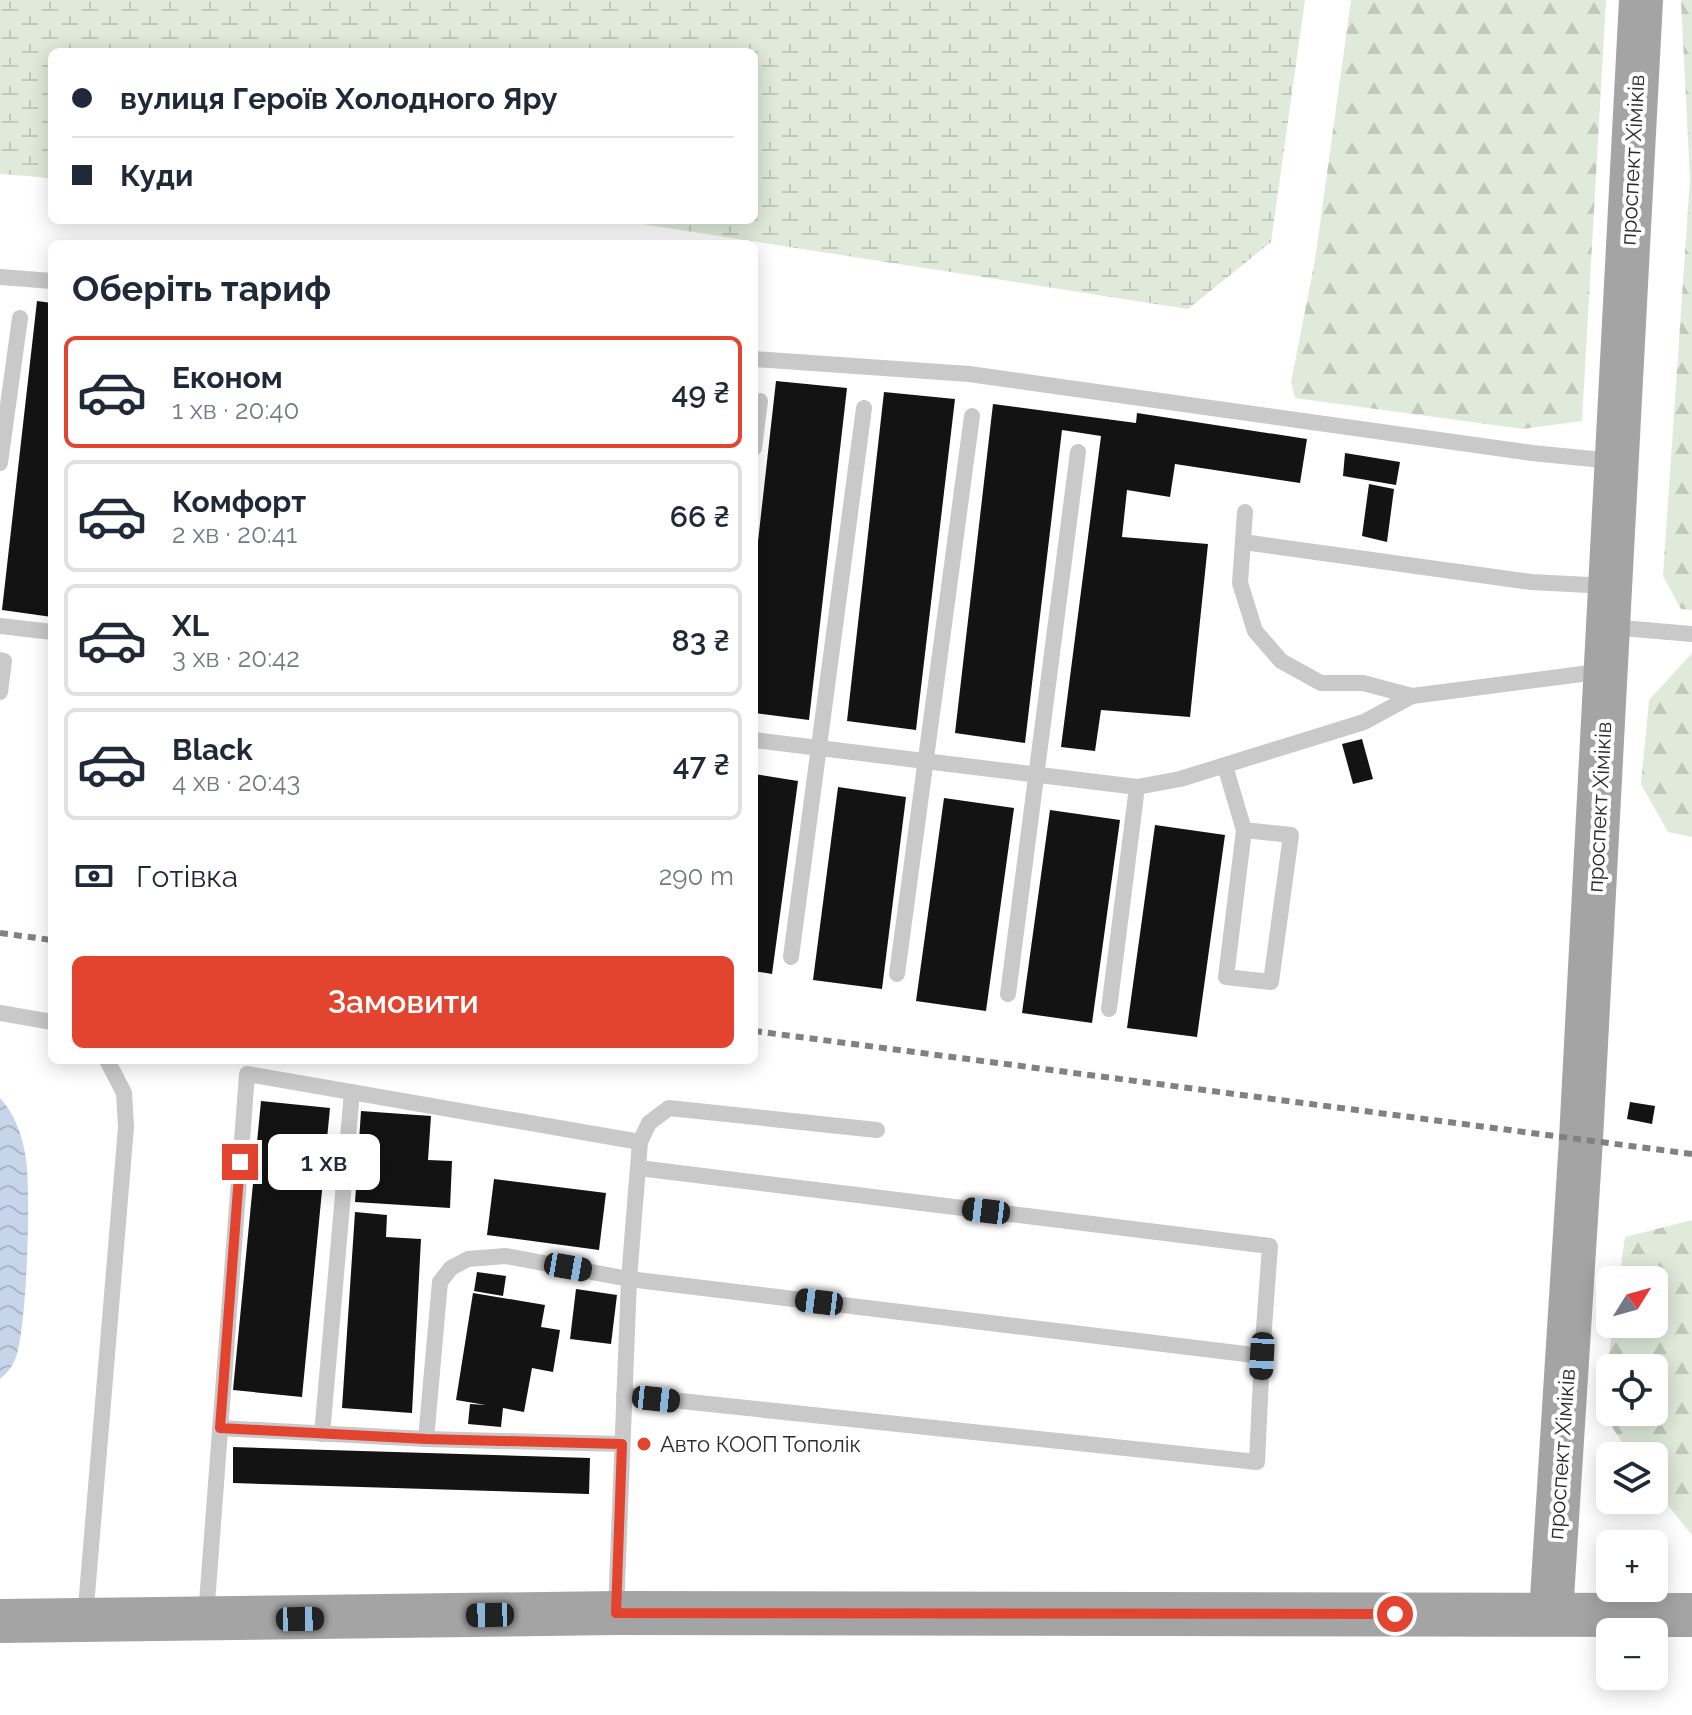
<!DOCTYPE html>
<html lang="uk">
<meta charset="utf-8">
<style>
body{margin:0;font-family:Raleway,sans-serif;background:#f2f2f3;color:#1f2937;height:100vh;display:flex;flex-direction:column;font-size:30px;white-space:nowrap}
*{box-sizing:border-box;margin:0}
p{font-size:26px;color:#747a83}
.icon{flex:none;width:44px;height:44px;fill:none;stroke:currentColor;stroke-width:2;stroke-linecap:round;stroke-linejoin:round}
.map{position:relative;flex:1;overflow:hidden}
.side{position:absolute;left:48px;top:240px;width:710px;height:824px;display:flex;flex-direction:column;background:#fff;border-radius:12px;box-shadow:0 4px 20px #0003}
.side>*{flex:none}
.banner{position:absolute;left:48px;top:48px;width:710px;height:176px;border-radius:12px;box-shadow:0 4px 20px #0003;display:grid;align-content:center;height:176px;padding:0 24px;background:#fff}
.needle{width:52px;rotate:53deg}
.controls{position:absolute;left:1596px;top:1266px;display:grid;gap:16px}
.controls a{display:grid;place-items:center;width:72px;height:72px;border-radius:12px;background:#fff;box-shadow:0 4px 20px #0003;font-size:40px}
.end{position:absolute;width:36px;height:36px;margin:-18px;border:10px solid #e2442f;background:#fff;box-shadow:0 0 0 4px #fff}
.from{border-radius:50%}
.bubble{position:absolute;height:56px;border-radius:12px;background:#fff;box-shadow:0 4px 20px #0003;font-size:26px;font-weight:600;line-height:56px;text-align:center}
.car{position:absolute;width:24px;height:48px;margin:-24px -12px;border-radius:10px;box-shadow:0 0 6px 2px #0007;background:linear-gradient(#222 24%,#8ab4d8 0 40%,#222 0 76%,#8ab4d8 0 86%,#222 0)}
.banner b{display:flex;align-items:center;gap:28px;height:76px;font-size:30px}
.banner b+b{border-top:2px solid #e0e1e3}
.banner i{width:20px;height:20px;background:#1f2937}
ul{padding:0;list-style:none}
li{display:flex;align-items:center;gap:24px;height:112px;margin:0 16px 12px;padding:0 8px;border:4px solid #e0e1e3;border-radius:12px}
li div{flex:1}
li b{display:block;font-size:30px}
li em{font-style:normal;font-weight:600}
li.active{border-color:#e2442f}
li>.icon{width:72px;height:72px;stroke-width:1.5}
h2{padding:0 24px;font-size:36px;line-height:96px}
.pay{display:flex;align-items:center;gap:20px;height:88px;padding:0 24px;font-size:30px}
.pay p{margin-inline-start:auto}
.primary-button{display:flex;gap:16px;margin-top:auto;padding:16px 24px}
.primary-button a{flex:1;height:92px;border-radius:12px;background:#e2442f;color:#fff;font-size:32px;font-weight:600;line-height:92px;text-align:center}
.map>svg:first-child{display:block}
.forest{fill:url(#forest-firs);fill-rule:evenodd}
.wetland{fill:url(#wetland-marsh)}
.water{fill:url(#water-waves)}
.building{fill:#131313}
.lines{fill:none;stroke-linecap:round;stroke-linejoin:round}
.service{stroke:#c9c9c9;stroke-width:16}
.primary{stroke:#a4a4a4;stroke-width:44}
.rail{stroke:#818181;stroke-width:6;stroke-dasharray:8 6;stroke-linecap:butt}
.route{stroke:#e2442f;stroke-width:10}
.poi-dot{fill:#e2442f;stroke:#fff;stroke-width:3}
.labels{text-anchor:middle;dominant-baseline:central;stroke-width:8;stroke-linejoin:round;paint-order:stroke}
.street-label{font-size:22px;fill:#2c2c2c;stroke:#fff}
.poi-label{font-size:22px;fill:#2c2c2c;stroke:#fff;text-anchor:start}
</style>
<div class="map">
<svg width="1692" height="1715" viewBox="0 0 1692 1715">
<defs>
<pattern id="forest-firs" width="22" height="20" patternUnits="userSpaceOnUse" patternTransform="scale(2)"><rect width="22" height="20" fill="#dfeada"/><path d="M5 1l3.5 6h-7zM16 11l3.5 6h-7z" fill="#c0c9bb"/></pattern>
<pattern id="wetland-marsh" width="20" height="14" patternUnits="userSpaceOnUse" patternTransform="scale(2)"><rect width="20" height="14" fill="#dfeada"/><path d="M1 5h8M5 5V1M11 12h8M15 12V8" fill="none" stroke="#c0c9bb"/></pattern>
<pattern id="water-waves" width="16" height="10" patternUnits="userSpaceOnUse" patternTransform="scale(2)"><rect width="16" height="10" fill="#c6d5ea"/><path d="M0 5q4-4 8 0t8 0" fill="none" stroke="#aab7c9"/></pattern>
</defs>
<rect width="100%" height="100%" fill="#fff"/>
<g class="forest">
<path d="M 1351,0 L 1606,0 L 1582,421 L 1523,429 L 1295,398 L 1291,382 L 1315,260 Z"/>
<path d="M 1681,0 L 1692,0 L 1692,610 L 1681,609 L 1663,576 L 1690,179 Z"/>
<path d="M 1692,653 L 1692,837 L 1668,832 L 1641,784 L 1649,700 Z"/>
<path d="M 1692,1220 L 1692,1535 L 1654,1488 L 1654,1456 L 1631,1456 L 1601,1410 L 1613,1324 L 1654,1324 L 1654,1280 L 1619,1280 L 1625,1237 ZM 1610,1368 L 1654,1368 L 1654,1412 L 1610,1412 Z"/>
</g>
<path class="wetland" d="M 0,0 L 1305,0 L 1271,242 L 1188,309 L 616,220 L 754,220 L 754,52 L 52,52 L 52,178 L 0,174 Z"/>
<path class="water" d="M 0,1098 C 15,1114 23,1137 26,1159 C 31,1197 27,1318 17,1354 C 14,1365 8,1372 0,1379 Z"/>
<g class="building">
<path d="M 37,301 L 52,303 L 52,617 L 2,610 Z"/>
<path d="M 776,381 L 847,388 L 809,720 L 754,713 L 754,577 Z"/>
<path d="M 884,392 L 955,399 L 916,730 L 847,721 Z"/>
<path d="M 993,404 L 1136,423 L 1137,413 L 1307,439 L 1300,483 L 1175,464 L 1170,497 L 1127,490 L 1122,537 L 1208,544 L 1190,717 L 1101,710 L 1095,751 L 1061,747 L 1101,436 L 1062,430 L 1025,743 L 955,733 Z"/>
<path d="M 1345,453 L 1400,462 L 1396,485 L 1343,476 Z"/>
<path d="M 1369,484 L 1394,489 L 1387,542 L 1362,536 Z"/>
<path d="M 1362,739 L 1373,779 L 1353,784 L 1342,744 Z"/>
<path d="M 754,774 L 798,781 L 772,974 L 754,971 Z"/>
<path d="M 838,787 L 906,797 L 882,989 L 813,980 Z"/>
<path d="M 944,798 L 1014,808 L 986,1011 L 916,1001 Z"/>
<path d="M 1050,810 L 1120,820 L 1092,1023 L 1022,1013 Z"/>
<path d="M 1155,825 L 1225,835 L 1197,1037 L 1127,1028 Z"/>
<path d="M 261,1101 L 330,1108 L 302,1397 L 233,1390 Z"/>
<path d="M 1630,1102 L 1655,1106 L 1652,1124 L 1627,1119 Z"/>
<path d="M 361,1111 L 431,1116 L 428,1160 L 452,1161 L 450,1208 L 355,1202 Z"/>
<path d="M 494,1179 L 606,1193 L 599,1250 L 487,1235 Z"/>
<path d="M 355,1212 L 387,1215 L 386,1237 L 421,1239 L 412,1413 L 342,1408 Z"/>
<path d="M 477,1272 L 506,1276 L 503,1296 L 474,1291 Z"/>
<path d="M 576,1289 L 617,1295 L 611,1344 L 570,1339 Z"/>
<path d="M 473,1293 L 545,1305 L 541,1327 L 560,1330 L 553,1372 L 532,1368 L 524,1412 L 503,1408 L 501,1427 L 468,1424 L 470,1404 L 486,1405 L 456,1400 Z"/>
<path d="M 233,1447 L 590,1458 L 589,1494 L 233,1483 Z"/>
</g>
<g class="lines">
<g class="service">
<path d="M 0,277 L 52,281"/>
<path d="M 754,359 L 969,374 L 1532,453 L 1613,461"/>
<path d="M 754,448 L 760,401"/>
<path d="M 0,463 L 20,318"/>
<path d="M 1245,512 L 1240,583 L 1255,631 L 1281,661 L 1321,683 L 1363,683 L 1412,696"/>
<path d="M 1243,542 L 1531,582 L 1608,586"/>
<path d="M 0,626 L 52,632"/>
<path d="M 1610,627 L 1692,634"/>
<path d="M 0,660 L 4,661 L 0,692"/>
<path d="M 754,740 L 1137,787 L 1180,779 L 1364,722 L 1412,696 L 1605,671"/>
<path d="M 1225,766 L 1244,830 L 1226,977 L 1271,982 L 1291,835 L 1244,830"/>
<path d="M 791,957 L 864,408"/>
<path d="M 897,974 L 972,416"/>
<path d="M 1008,994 L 1078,452"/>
<path d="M 1109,1009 L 1137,787"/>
<path d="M 0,1013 L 52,1022"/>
<path d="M 640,1142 L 649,1123 L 669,1108 L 877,1130"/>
<path d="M 639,1168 L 1270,1246 L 1262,1356"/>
<path d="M 220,1428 L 426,1439 L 622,1444"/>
<path d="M 322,1434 L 352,1092"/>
<path d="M 426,1439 L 440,1282 L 451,1268 L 468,1259 L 506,1256 L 629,1279 L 1262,1356 L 1257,1462 L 624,1395"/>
<path d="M 206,1616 L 247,1074 L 640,1142 L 629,1279 L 616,1611"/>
<path d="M 85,1619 L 126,1127 L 124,1093 L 107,1060"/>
</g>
<g class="primary">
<path d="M 1551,1614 L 1581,1139 L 1641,0"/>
<path d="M 0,1621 L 616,1613 L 1692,1615"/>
</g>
<g class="rail">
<path d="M 0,933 L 52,940"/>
<path d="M 754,1031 L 1692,1154"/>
</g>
</g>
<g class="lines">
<path class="route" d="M 240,1162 L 220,1428 L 426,1439 L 622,1444 L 616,1613 L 1395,1614"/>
</g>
<circle class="poi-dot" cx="644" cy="1444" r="8"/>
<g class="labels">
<g class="street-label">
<text transform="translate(1632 160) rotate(-87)">проспект Хіміків</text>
<text transform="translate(1599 807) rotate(-87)">проспект Хіміків</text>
<text transform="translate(1561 1454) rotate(-86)">проспект Хіміків</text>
</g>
<g class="poi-label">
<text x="660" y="1444">Авто КООП Тополік</text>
</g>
</g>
</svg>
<div class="controls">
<a><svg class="needle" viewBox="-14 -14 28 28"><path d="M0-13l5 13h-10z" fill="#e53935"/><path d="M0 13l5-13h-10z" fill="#747a83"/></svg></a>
<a><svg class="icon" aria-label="locate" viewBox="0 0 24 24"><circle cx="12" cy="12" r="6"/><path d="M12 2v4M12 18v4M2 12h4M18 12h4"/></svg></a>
<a><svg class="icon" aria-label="layers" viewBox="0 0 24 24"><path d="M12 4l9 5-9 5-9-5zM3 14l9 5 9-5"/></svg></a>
<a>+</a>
<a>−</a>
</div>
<i class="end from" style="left:1395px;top:1614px"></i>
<i class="end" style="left:240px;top:1162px"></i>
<div class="bubble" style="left:268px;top:1134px;width:112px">1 хв</div>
<i class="car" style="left:986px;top:1211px;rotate:277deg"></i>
<i class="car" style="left:568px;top:1267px;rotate:100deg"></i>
<i class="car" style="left:819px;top:1302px;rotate:277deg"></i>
<i class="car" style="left:1262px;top:1356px;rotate:183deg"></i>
<i class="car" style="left:656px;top:1399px;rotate:96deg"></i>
<i class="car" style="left:490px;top:1615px;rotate:269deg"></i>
<i class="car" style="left:300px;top:1619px;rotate:89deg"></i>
<div class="banner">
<b><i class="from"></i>вулиця Героїв Холодного Яру</b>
<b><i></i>Куди</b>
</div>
<section class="side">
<h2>Оберіть тариф</h2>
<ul>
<li class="active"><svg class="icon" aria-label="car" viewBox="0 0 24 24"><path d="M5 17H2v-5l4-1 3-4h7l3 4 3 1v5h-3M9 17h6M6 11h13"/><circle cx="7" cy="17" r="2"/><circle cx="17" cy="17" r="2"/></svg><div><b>Економ</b><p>1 хв · 20:40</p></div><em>49 ₴</em></li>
<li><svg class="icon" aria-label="car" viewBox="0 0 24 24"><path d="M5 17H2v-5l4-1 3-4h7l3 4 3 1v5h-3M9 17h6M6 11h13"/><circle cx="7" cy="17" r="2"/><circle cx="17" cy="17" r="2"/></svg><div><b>Комфорт</b><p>2 хв · 20:41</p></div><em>66 ₴</em></li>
<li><svg class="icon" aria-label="car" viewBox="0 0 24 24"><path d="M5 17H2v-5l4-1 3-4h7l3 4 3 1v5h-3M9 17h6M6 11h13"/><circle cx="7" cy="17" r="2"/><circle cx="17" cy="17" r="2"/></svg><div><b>XL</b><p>3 хв · 20:42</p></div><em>83 ₴</em></li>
<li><svg class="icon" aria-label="car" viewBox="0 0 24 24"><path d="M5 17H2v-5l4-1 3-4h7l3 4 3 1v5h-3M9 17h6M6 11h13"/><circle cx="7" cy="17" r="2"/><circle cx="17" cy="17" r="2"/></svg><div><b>Black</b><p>4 хв · 20:43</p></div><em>47 ₴</em></li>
</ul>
<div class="pay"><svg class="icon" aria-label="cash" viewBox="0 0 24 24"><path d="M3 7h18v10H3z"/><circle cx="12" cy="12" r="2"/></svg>Готівка<p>290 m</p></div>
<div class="primary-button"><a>Замовити</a></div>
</section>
</div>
